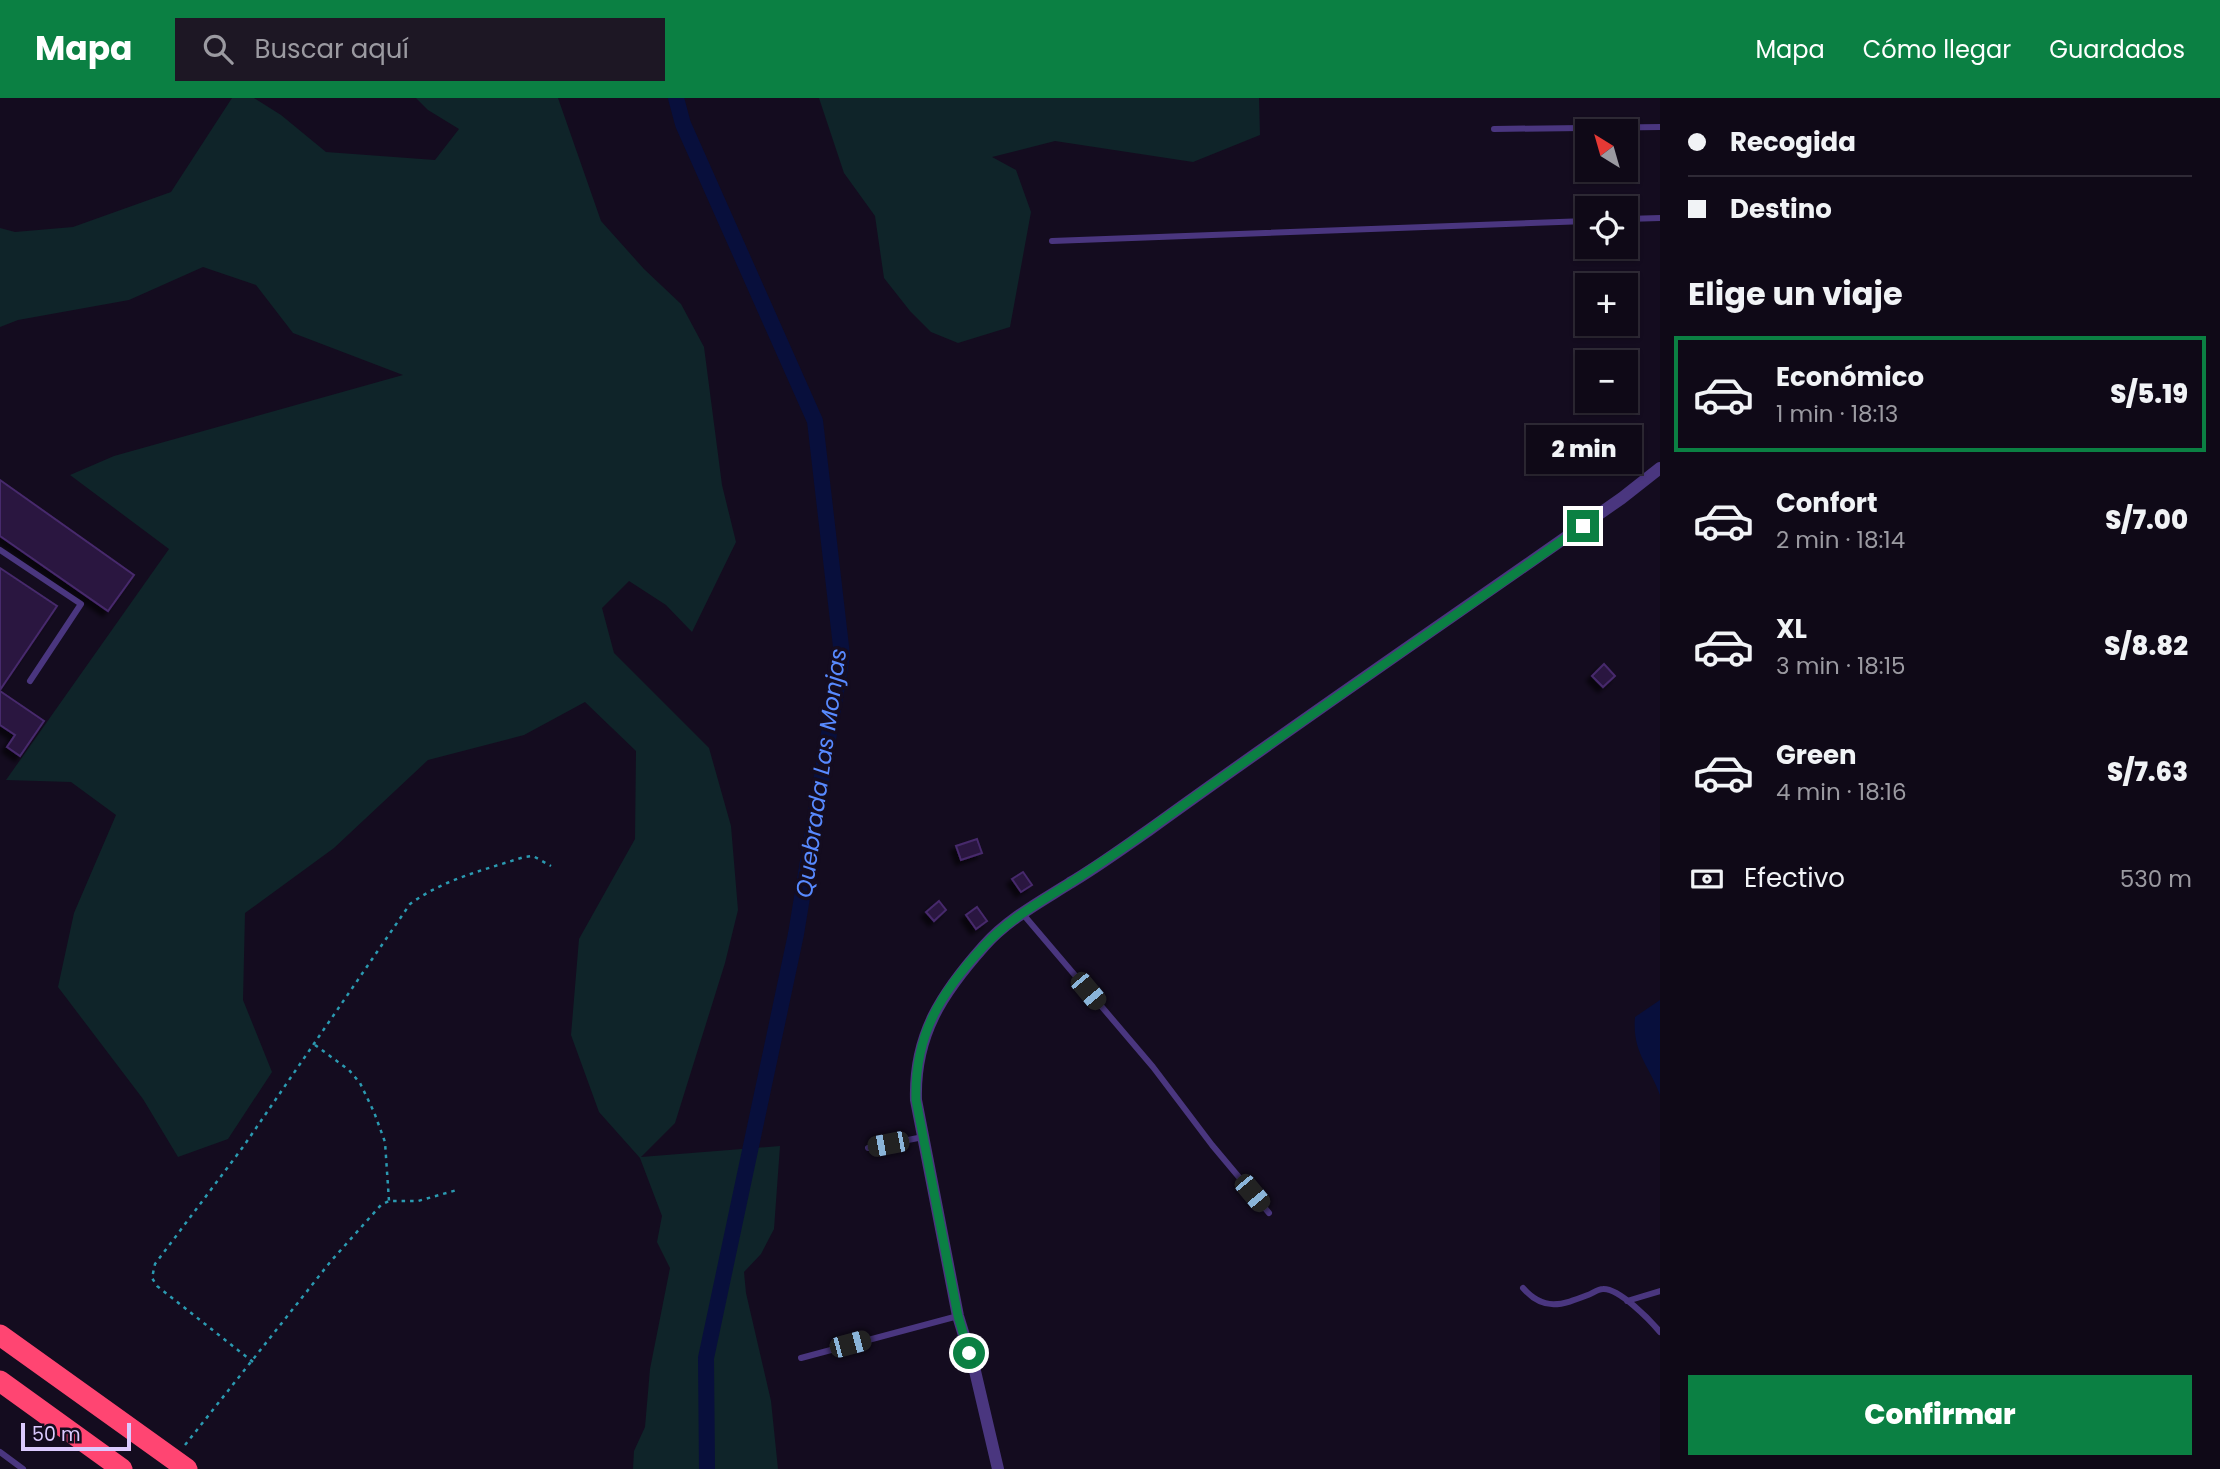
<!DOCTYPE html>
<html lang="es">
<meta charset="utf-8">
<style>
body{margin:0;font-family:Poppins,sans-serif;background:#1d1724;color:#f1f3f6;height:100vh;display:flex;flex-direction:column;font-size:26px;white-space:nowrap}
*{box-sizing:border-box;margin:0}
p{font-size:23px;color:#9b9aa1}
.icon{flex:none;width:38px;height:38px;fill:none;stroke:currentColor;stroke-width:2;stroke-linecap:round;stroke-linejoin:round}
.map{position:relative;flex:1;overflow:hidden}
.sheet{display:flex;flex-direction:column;background:#0f0917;width:560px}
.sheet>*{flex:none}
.top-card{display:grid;align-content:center;height:154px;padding:0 28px;background:#0f0917}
.needle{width:46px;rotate:323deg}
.buttons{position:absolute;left:1575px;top:21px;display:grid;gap:14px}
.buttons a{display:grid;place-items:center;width:63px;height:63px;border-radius:0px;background:#0f0917;box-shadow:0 2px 5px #0004,0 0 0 2px #2f2a36;font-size:35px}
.scale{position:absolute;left:21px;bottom:18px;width:110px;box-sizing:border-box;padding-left:7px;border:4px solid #dccaff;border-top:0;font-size:19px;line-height:24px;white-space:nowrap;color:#dccaff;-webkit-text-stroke:5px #140c1f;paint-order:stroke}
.end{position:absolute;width:32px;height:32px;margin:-16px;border:9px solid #0b8043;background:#fff;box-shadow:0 0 0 4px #fff}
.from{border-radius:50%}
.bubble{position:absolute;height:49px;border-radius:0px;background:#0f0917;box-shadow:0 2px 5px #0004,0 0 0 2px #2f2a36;font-size:23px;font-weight:800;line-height:49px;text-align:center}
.car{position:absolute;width:21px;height:42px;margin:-21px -10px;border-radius:9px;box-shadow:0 0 5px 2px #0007;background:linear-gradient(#222 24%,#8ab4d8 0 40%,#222 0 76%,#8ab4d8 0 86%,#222 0)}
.top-card b{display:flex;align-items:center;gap:24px;height:66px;font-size:26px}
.top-card b+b{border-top:2px solid #2f2a36}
.top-card i{width:18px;height:18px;background:#f1f3f6}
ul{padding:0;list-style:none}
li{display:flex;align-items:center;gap:21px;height:116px;margin:0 14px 10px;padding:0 14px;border:4px solid transparent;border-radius:0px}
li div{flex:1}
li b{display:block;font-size:26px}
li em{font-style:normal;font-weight:800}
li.active{border-color:#0b8043}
li>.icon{width:63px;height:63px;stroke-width:1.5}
h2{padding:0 28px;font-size:32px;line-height:84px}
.pay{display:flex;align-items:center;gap:18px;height:77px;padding:0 28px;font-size:26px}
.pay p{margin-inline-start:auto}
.button{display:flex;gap:14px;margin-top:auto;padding:14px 28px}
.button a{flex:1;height:80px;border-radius:0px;background:#0b8043;color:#fff;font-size:28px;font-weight:800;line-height:80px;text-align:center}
header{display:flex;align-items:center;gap:42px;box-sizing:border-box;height:98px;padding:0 35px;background:#0b8043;color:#fff}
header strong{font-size:33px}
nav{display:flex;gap:38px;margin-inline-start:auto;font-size:24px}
.search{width:490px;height:63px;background:#1d1724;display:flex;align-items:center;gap:18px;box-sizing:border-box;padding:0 24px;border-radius:0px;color:#9b9aa1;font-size:26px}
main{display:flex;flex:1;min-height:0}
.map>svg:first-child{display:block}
.green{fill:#0f2429}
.water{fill:#080f3c}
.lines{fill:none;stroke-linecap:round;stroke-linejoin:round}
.canal{stroke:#080f3c;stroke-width:16}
.building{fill:#291840;stroke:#47296c;stroke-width:2;filter:url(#shadow)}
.path{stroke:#2b9ab1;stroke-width:2.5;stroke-dasharray:3.5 5;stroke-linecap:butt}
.lane{stroke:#4a367f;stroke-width:6}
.street{stroke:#4a367f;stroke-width:12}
.highway{stroke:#ff4572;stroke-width:21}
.route{stroke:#0b8043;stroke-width:9}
.labels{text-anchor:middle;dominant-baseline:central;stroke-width:7;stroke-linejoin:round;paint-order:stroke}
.water-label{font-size:23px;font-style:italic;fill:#588aff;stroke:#140c1f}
</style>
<header>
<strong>Mapa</strong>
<div class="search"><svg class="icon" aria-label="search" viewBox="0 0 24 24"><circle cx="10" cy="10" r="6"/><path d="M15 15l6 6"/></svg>Buscar aquí</div>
<nav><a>Mapa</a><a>Cómo llegar</a><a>Guardados</a></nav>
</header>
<main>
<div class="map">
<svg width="1660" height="1371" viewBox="0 0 1660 1371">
<defs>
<filter id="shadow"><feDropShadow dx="-5" dy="5" stdDeviation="2" flood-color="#0009"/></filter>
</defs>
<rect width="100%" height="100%" fill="#140c1f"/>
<g class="green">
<path d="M 232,0 L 254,0 L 281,17 L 326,54 L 435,62 L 459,31 L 428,12 L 416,0 L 558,0 L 601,123 L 644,171 L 681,206 L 704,249 L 722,387 L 736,444 L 692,534 L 666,507 L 629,483 L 602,510 L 614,555 L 709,650 L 731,728 L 738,812 L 725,865 L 675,1025 L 641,1059 L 780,1048 L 774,1131 L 761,1156 L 744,1174 L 746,1195 L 771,1303 L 778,1371 L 633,1371 L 634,1353 L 645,1329 L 650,1271 L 670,1170 L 657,1144 L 662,1118 L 640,1060 L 599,1014 L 571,937 L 579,841 L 635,741 L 636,653 L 585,604 L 524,637 L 428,662 L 334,750 L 245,815 L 243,902 L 272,974 L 228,1041 L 178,1059 L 143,1001 L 58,889 L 74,815 L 116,717 L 71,684 L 6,682 L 169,451 L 70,377 L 114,358 L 403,277 L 293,235 L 256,187 L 203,169 L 129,202 L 18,222 L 0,229 L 0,130 L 15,134 L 73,129 L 171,94 Z"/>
<path d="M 819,0 L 1259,0 L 1260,37 L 1193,64 L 1055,43 L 992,59 L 1016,72 L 1031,114 L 1010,229 L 958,245 L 931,234 L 910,213 L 884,180 L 875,118 L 844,75 Z"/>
</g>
<path class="water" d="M 1660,902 L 1660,997 C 1649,967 1632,955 1635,919 Z"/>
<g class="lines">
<path class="canal" d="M 676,0 L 683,26 L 815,323 L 842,557 L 796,836 L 706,1260 L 707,1371"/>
</g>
<g class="building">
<path d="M 0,382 L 134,477 L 108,513 L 0,438 Z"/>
<path d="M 0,470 L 57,508 L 0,592 Z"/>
<path d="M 1604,566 L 1615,578 L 1603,589 L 1592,578 Z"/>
<path d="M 0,593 L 44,623 L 20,658 L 7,649 L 15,637 L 0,627 Z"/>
<path d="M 977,741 L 982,755 L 961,762 L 956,748 Z"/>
<path d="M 1023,774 L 1032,787 L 1021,794 L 1012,781 Z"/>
<path d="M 939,803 L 946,812 L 934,823 L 926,814 Z"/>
<path d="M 977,809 L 987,823 L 976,831 L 966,817 Z"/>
</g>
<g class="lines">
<g class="path">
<path d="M 315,947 L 349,972 L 360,985 L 374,1014 L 385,1044 L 389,1103"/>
<path d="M 253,1264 L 157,1188 L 152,1180 L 155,1166 L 243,1049 L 410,806 C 444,781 484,772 524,759 L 533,758 L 551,768"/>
<path d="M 185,1347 L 331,1163 L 381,1107 L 389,1103 L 418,1103 L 457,1092"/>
</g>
<g class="lane">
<path d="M 1494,31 L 1660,29"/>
<path d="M 1626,121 L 1660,120"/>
<path d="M 1052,143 L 1587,123"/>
<path d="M 0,452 L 81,506 L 30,583"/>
<path d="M 1022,815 L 1153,969 L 1212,1047 L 1269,1115"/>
<path d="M 868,1050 L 923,1039"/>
<path d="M 1523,1190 C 1544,1214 1562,1207 1588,1197 C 1593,1195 1598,1191 1603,1191 C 1619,1190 1650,1222 1660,1234"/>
<path d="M 1627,1203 L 1660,1193"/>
<path d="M 801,1260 L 958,1218"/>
<path d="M 0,1354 L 23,1371"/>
</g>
<path class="street" d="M 998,1371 L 975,1273 L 958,1218 L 916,1002 C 914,937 942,895 984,848 C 1008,821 1040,804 1070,785 C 1097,769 1123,750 1149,732 C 1305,619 1464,511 1622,400 L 1660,370"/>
<g class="highway">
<path d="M 0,1237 L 187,1371"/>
<path d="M 0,1283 L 122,1371"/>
</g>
</g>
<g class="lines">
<path class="route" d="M 969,1255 L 958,1218 L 916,1002 C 914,937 941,894 984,848 C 1009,821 1040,804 1070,785 C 1092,771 1114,756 1136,741 C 1283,635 1434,532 1583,428"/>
</g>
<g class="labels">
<g class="water-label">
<text transform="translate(821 675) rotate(-82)">Quebrada Las Monjas</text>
</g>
</g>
</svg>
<div class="buttons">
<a><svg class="needle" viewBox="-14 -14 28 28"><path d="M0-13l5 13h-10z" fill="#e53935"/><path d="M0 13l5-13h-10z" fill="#9b9aa1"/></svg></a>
<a><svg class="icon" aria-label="locate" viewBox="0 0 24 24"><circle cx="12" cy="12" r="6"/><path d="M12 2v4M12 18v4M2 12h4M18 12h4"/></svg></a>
<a>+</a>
<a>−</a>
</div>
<div class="scale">50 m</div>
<i class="end from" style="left:969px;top:1255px"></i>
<i class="end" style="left:1583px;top:428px"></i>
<div class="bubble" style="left:1526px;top:327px;width:116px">2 min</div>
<i class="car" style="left:1088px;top:893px;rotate:140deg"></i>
<i class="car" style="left:888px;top:1046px;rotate:259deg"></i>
<i class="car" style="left:1252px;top:1095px;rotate:140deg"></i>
<i class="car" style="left:850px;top:1246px;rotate:75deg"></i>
</div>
<section class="sheet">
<div class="top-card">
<b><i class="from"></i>Recogida</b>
<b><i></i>Destino</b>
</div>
<h2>Elige un viaje</h2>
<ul>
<li class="active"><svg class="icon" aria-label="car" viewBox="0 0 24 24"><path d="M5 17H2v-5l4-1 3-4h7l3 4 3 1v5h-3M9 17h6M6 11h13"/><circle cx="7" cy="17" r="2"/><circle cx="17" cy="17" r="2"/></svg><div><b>Económico</b><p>1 min · 18:13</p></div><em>S/5.19</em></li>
<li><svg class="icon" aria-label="car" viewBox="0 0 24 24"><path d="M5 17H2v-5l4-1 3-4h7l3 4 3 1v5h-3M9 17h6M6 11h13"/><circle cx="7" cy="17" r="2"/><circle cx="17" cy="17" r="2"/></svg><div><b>Confort</b><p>2 min · 18:14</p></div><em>S/7.00</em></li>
<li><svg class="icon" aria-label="car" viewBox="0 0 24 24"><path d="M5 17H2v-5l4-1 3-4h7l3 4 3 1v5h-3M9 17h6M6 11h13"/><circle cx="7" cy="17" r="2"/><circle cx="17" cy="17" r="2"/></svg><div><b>XL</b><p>3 min · 18:15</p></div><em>S/8.82</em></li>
<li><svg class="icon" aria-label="car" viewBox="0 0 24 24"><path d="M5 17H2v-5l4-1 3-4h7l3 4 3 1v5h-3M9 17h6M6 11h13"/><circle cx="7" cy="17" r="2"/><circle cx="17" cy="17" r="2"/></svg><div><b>Green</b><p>4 min · 18:16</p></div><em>S/7.63</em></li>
</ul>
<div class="pay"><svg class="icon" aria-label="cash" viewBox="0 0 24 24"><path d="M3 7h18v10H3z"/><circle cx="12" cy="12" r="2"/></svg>Efectivo<p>530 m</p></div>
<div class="button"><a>Confirmar</a></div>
</section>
</main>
